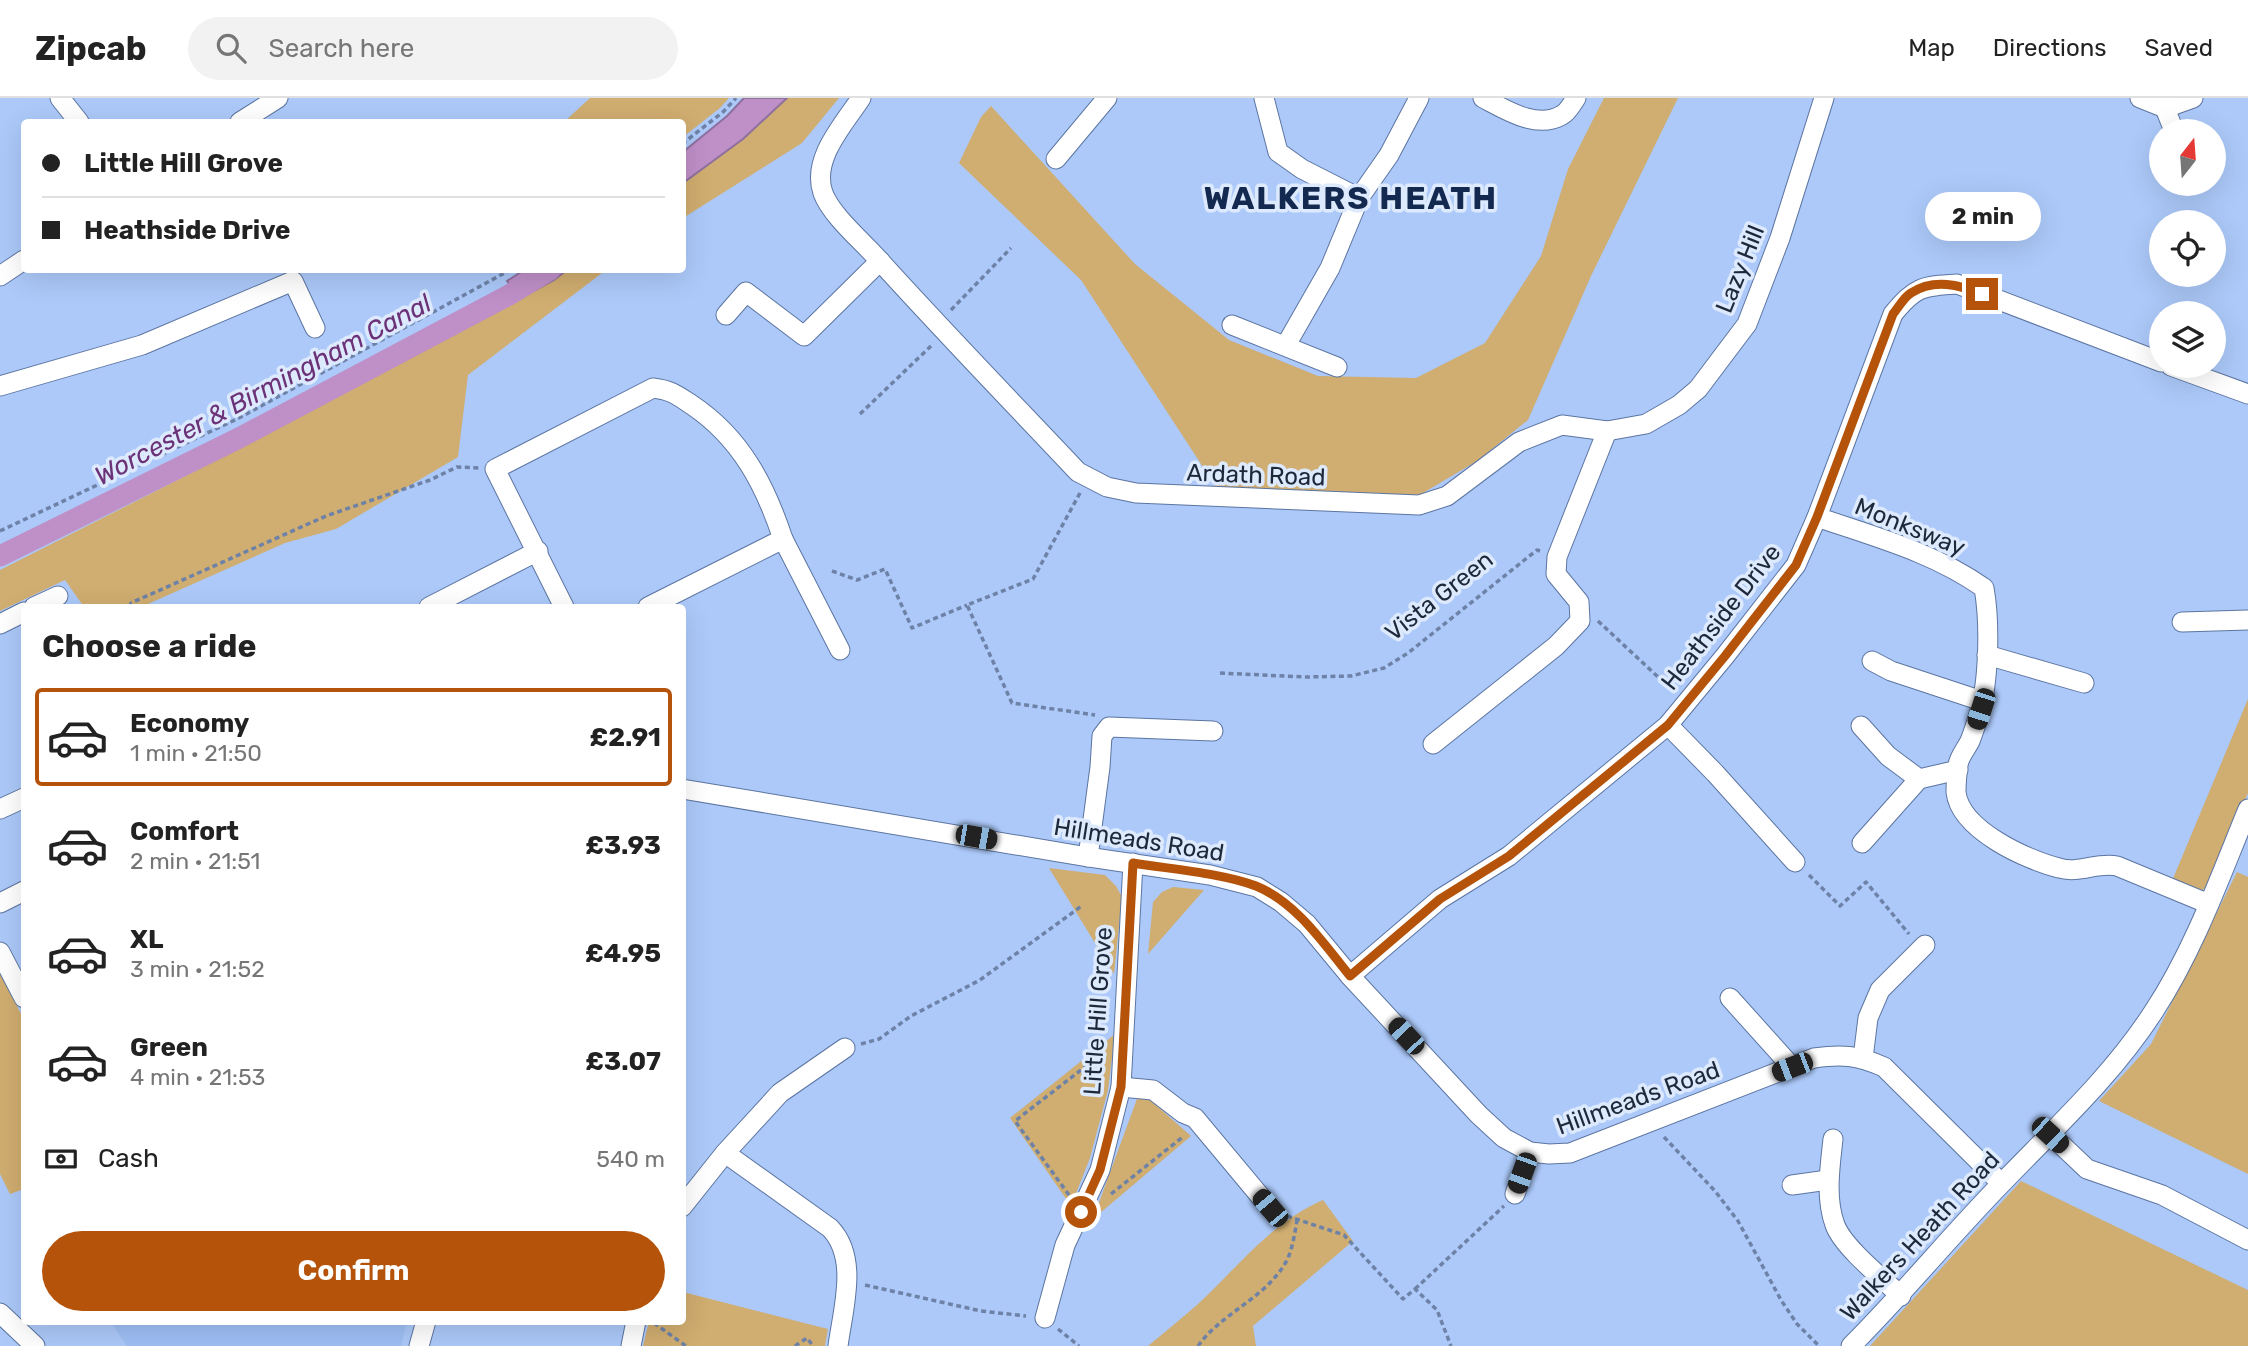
<!DOCTYPE html>
<meta charset="utf-8">
<style>
body{margin:0;font-family:Rubik,sans-serif;background:#f2f2f2;color:#222;height:100vh;display:flex;flex-direction:column;font-size:26px;white-space:nowrap}
*{box-sizing:border-box;margin:0}
p{font-size:23px;color:#767676}
.icon{flex:none;width:38px;height:38px;fill:none;stroke:currentColor;stroke-width:2;stroke-linecap:round;stroke-linejoin:round}
.map{position:relative;flex:1;overflow:hidden}
.side{position:absolute;left:21px;top:506px;width:665px;height:721px;display:flex;flex-direction:column;background:#fff;border-radius:7px;box-shadow:0 7px 28px #0002}
.side>*{flex:none}
.hud{position:absolute;left:21px;top:21px;width:665px;height:154px;border-radius:7px;box-shadow:0 7px 28px #0002;display:grid;align-content:center;height:154px;padding:0 21px;background:#fff}
.needle{width:46px;rotate:17deg}
.tools{position:absolute;left:2149px;top:21px;display:grid;gap:14px}
.tools a{display:grid;place-items:center;width:77px;height:77px;border-radius:50%;background:#fff;box-shadow:0 7px 28px #0002;font-size:35px}
.end{position:absolute;width:32px;height:32px;margin:-16px;border:9px solid #b45309;background:#fff;box-shadow:0 0 0 4px #fff}
.from{border-radius:50%}
.bubble{position:absolute;height:49px;border-radius:24px;background:#fff;box-shadow:0 7px 28px #0002;font-size:23px;font-weight:700;line-height:49px;text-align:center}
.car{position:absolute;width:21px;height:42px;margin:-21px -10px;border-radius:9px;box-shadow:0 0 5px 2px #0007;background:linear-gradient(#222 24%,#8ab4d8 0 40%,#222 0 76%,#8ab4d8 0 86%,#222 0)}
.hud b{display:flex;align-items:center;gap:24px;height:66px;font-size:26px}
.hud b+b{border-top:2px solid #e0e0e0}
.hud i{width:18px;height:18px;background:#222}
ul{padding:0;list-style:none}
li{display:flex;align-items:center;gap:21px;height:98px;margin:0 14px 10px;padding:0 7px;border:4px solid transparent;border-radius:7px}
li div{flex:1}
li b{display:block;font-size:26px}
li em{font-style:normal;font-weight:700}
li.on{border-color:#b45309}
li>.icon{width:63px;height:63px;stroke-width:1.5}
h2{padding:0 21px;font-size:32px;line-height:84px}
.pay{display:flex;align-items:center;gap:18px;height:77px;padding:0 21px;font-size:26px}
.pay p{margin-inline-start:auto}
.action{display:flex;gap:14px;margin-top:auto;padding:14px 21px}
.action a{flex:1;height:80px;border-radius:42px;background:#b45309;color:#fff;font-size:28px;font-weight:700;line-height:80px;text-align:center}
header{display:flex;align-items:center;gap:42px;box-sizing:border-box;height:98px;padding:0 35px;background:#fff;border-bottom:2px solid #e0e0e0}
header strong{font-size:33px}
nav{display:flex;gap:38px;margin-inline-start:auto;font-size:24px}
.search{width:490px;height:63px;background:#f2f2f2;display:flex;align-items:center;gap:18px;box-sizing:border-box;padding:0 24px;border-radius:38px;color:#767676;font-size:26px}
.map>svg:first-child{display:block}
.built{fill:#9fbff5}
.green{fill:#d0ad70}
.water{fill:#bf8fc8;stroke:#8e709e;stroke-width:2}
.lines{fill:none;stroke-linecap:round;stroke-linejoin:round}
.canal{stroke:#bf8fc8;stroke-width:21}
.minor-casing{stroke:#5c75a1;stroke-width:21}
.path{stroke:#6d82a6;stroke-width:3.5;stroke-dasharray:5 3.5;stroke-linecap:butt}
.minor{stroke:#fff;stroke-width:19}
.route{stroke:#b45309;stroke-width:9}
.labels{text-anchor:middle;dominant-baseline:central;stroke-width:7;stroke-linejoin:round;paint-order:stroke}
.street-label{font-size:24px;fill:#1d283b;stroke:#dde9fd}
.water-label{font-size:26px;font-style:italic;fill:#6c3277;stroke:#dde9fd}
.district-label{font-size:32px;font-weight:bold;letter-spacing:2px;fill:#14294f;stroke:#dde9fd}
</style>
<header>
<strong>Zipcab</strong>
<div class="search"><svg class="icon" aria-label="search" viewBox="0 0 24 24"><circle cx="10" cy="10" r="6"/><path d="M15 15l6 6"/></svg>Search here</div>
<nav><a>Map</a><a>Directions</a><a>Saved</a></nav>
</header>
<div class="map">
<svg width="2248" height="1248" viewBox="0 0 2248 1248">
<rect width="100%" height="100%" fill="#acc9f9"/>
<path class="built" d="M 110,1223 L 407,1223 L 401,1248 L 127,1248 Z"/>
<g class="green">
<path d="M 590,0 L 729,0 L 720,10 L 683,39 L 682,24 L 564,24 Z"/>
<path d="M 787,0 L 839,0 L 802,45 L 683,120 L 682,85 L 743,41 Z"/>
<path d="M 1604,0 L 1678,0 L 1591,178 L 1528,322 L 1477,363 L 1418,398 L 1216,389 L 1081,182 L 959,65 L 981,19 L 991,8 L 1135,166 L 1229,242 L 1318,278 L 1416,280 L 1485,245 L 1541,158 L 1568,71 Z"/>
<path d="M 567,172 L 606,172 L 468,277 L 458,359 L 336,431 L 285,445 L 141,509 L 84,509 L 65,482 L 0,513 L 0,472 L 221,360 L 554,182 Z"/>
<path d="M 2248,601 L 2248,695 L 2210,786 L 2200,794 L 2172,783 Z"/>
<path d="M 1049,770 L 1105,777 L 1116,788 L 1122,799 L 1114,876 Z"/>
<path d="M 2237,774 L 2248,779 L 2248,1076 L 2099,1003 L 2151,946 Z"/>
<path d="M 1173,789 L 1204,792 L 1148,856 L 1153,804 L 1162,794 Z"/>
<path d="M 0,874 L 24,922 L 24,1091 L 10,1096 L 0,1076 Z"/>
<path d="M 1115,936 L 1108,992 L 1090,1060 L 1071,1108 L 1010,1020 Z"/>
<path d="M 1138,998 L 1149,1001 L 1191,1038 L 1093,1121 Z"/>
<path d="M 2021,1083 L 2248,1192 L 2248,1248 L 1870,1248 Z"/>
<path d="M 1323,1102 L 1353,1143 L 1253,1228 L 1256,1248 L 1148,1248 C 1165,1234 1182,1220 1198,1206 C 1240,1167 1269,1126 1323,1102 Z"/>
<path d="M 683,1194 L 828,1231 L 825,1248 L 643,1248 L 649,1223 L 682,1223 Z"/>
</g>
<g class="water">
<path d="M 744,0 L 787,0 L 743,41 L 683,85 L 683,54 L 727,18 Z"/>
<path d="M 524,172 L 567,172 L 554,182 L 521,200 L 507,183 Z"/>
</g>
<g class="lines">
<path class="canal" d="M 0,458 L 239,340 L 509,197 L 550,172"/>
<defs>
<g id="minor">
<path d="M 60,0 L 79,24"/>
<path d="M 861,0 C 844,26 811,61 823,95 C 831,117 862,143 878,161 C 943,233 1011,303 1078,374 L 1107,389 L 1136,395 L 1419,407 L 1447,398 L 1519,344 L 1562,327 L 1607,333 L 1646,326 L 1679,307 L 1698,291 L 1747,226 L 1780,140 L 1824,0"/>
<path d="M 1264,0 L 1278,54 L 1302,71 L 1359,100"/>
<path d="M 1483,0 C 1506,12 1537,32 1562,17 C 1568,14 1572,6 1576,0"/>
<path d="M 2140,0 L 2165,10"/>
<path d="M 240,24 L 278,0"/>
<path d="M 2174,33 L 2165,10 L 2193,0"/>
<path d="M 1056,61 L 1107,0"/>
<path d="M 0,178 L 24,162"/>
<path d="M 726,217 L 746,194 L 804,238 L 880,163"/>
<path d="M 1232,227 L 1337,269"/>
<path d="M 1286,247 L 1330,170 L 1359,100 L 1389,57 L 1419,0"/>
<path d="M 2171,268 L 2248,296"/>
<path d="M 0,288 L 142,247 L 293,183 L 315,230"/>
<path d="M 1817,419 C 1875,439 1933,454 1984,490 C 1990,523 1989,580 1980,613 C 1977,623 1974,633 1970,643 C 1966,651 1959,659 1958,667 C 1957,675 1956,686 1956,694 C 1960,732 2027,762 2059,770 C 2079,776 2097,764 2117,768 L 2209,806"/>
<path d="M 783,441 L 840,552"/>
<path d="M 34,509 L 58,498"/>
<path d="M 429,509 L 538,453"/>
<path d="M 564,509 L 495,371 L 653,290 C 671,292 677,297 692,307 C 741,340 765,387 783,441 L 648,509"/>
<path d="M 2182,524 L 2248,522"/>
<path d="M 0,526 L 24,514"/>
<path d="M 1987,557 L 2084,585"/>
<path d="M 1872,563 L 1891,573 L 1982,603"/>
<path d="M 1668,627 L 1715,675 L 1795,764"/>
<path d="M 1861,628 L 1888,658 L 1919,681 L 1958,672"/>
<path d="M 1433,646 L 1556,548 L 1580,523 L 1579,504 L 1556,476 L 1557,459 L 1607,333"/>
<path d="M 682,691 L 1088,759 L 1210,777 L 1257,789 L 1281,804 L 1307,826 L 1350,878 L 1479,1017 L 1504,1040 L 1530,1054 L 1549,1056 L 1570,1055 L 1814,960 C 1842,956 1857,957 1884,969 L 2001,1085"/>
<path d="M 0,711 L 24,700"/>
<path d="M 1862,745 L 1919,681"/>
<path d="M 1088,759 L 1100,669 L 1102,638 L 1109,629 L 1213,633"/>
<path d="M 0,805 L 24,793"/>
<path d="M 0,854 L 24,900"/>
<path d="M 1350,878 L 1440,801 L 1509,758 L 1668,627 L 1725,558 L 1796,467 L 1817,419 L 1893,216 C 1915,189 1922,188 1957,186 L 2161,264"/>
<path d="M 1730,900 L 1792,969"/>
<path d="M 1863,960 L 1868,920 L 1880,892 L 1925,847"/>
<path d="M 1121,989 L 1153,992 L 1183,1015 L 1195,1020 L 1270,1110"/>
<path d="M 2050,1036 L 2087,1071 L 2162,1097 L 2248,1142"/>
<path d="M 1833,1041 C 1830,1069 1825,1100 1835,1127 C 1843,1149 1883,1181 1901,1198"/>
<path d="M 725,1055 L 830,1130 C 859,1160 843,1210 838,1248"/>
<path d="M 1792,1087 L 1828,1082"/>
<path d="M 1515,1096 L 1530,1054"/>
<path d="M 682,1109 L 725,1055 L 780,995 L 845,950"/>
<path d="M 0,1215 L 35,1248"/>
<path d="M 1045,1220 L 1065,1147 L 1100,1072 L 1121,989 L 1133,765"/>
<path d="M 419,1248 L 426,1223"/>
<path d="M 631,1248 L 636,1223"/>
<path d="M 1851,1248 C 1904,1195 1951,1137 2003,1084 C 2056,1029 2112,978 2154,913 C 2194,852 2220,779 2248,711"/>
</g>
</defs>
<use href="#minor" class="minor-casing"/>
<g class="path">
<path d="M 682,46 L 723,14 L 736,0"/>
<path d="M 951,212 L 1011,150"/>
<path d="M 860,316 L 931,248"/>
<path d="M 1080,395 L 1033,481 L 967,507 L 1012,605 L 1095,617"/>
<path d="M 0,433 L 239,320 L 510,172"/>
<path d="M 832,473 L 857,482 L 885,471 L 912,530 L 967,507"/>
<path d="M 130,509 L 131,505 L 326,418 L 430,382 L 457,369 L 479,370"/>
<path d="M 1598,523 L 1672,592"/>
<path d="M 1220,575 L 1305,579 L 1351,578 L 1384,570 L 1408,555 L 1537,452 L 1540,453"/>
<path d="M 1809,777 L 1840,808 L 1866,784 L 1909,836"/>
<path d="M 861,946 L 879,941 L 911,918 L 980,882 L 1083,807"/>
<path d="M 1664,1039 L 1715,1093 L 1738,1123 L 1781,1202 L 1797,1226 L 1819,1248"/>
<path d="M 1111,1096 L 1184,1038"/>
<path d="M 1069,1097 L 1015,1023 L 1103,955"/>
<path d="M 1287,1118 L 1344,1137 L 1403,1201 L 1415,1191 L 1437,1212 L 1451,1248"/>
<path d="M 865,1187 L 981,1213 L 1026,1218"/>
<path d="M 1415,1191 L 1504,1108"/>
<path d="M 654,1225 L 686,1248"/>
<path d="M 1058,1231 L 1079,1248"/>
<path d="M 795,1248 L 807,1240 L 813,1248"/>
<path d="M 1198,1248 C 1222,1214 1269,1199 1288,1160 C 1293,1148 1295,1134 1297,1122"/>
</g>
<use href="#minor" class="minor"/>
</g>
<g class="lines">
<path class="route" d="M 1081,1114 L 1100,1072 L 1121,989 L 1133,765 C 1169,771 1222,775 1256,788 C 1296,804 1324,846 1350,878 L 1440,801 L 1509,758 L 1668,627 L 1725,558 L 1796,467 L 1817,419 L 1893,216 C 1898,210 1904,199 1911,195 C 1934,180 1960,187 1982,196"/>
</g>
<g class="labels">
<g class="street-label">
<text transform="translate(1740 171) rotate(-68)">Lazy Hill</text>
<text transform="translate(1256 377) rotate(2)">Ardath Road</text>
<text transform="translate(1910 429) rotate(22)">Monksway</text>
<text transform="translate(1439 498) rotate(-38)">Vista Green</text>
<text transform="translate(1721 519) rotate(-52)">Heathside Drive</text>
<text transform="translate(1139 742) rotate(9)">Hillmeads Road</text>
<text transform="translate(1098 913) rotate(-86)">Little Hill Grove</text>
<text transform="translate(1638 1000) rotate(-20)">Hillmeads Road</text>
<text transform="translate(1920 1138) rotate(-47)">Walkers Heath Road</text>
</g>
<g class="water-label">
<text transform="translate(263 292) rotate(-28)">Worcester &amp; Birmingham Canal</text>
</g>
<g class="district-label">
<text x="1351" y="100">WALKERS HEATH</text>
</g>
</g>
</svg>
<div class="tools">
<a><svg class="needle" viewBox="-14 -14 28 28"><path d="M0-13l5 13h-10z" fill="#e53935"/><path d="M0 13l5-13h-10z" fill="#767676"/></svg></a>
<a><svg class="icon" aria-label="locate" viewBox="0 0 24 24"><circle cx="12" cy="12" r="6"/><path d="M12 2v4M12 18v4M2 12h4M18 12h4"/></svg></a>
<a><svg class="icon" aria-label="layers" viewBox="0 0 24 24"><path d="M12 4l9 5-9 5-9-5zM3 14l9 5 9-5"/></svg></a>
</div>
<i class="end from" style="left:1081px;top:1114px"></i>
<i class="end" style="left:1982px;top:196px"></i>
<div class="bubble" style="left:1925px;top:94px;width:116px">2 min</div>
<i class="car" style="left:1981px;top:611px;rotate:198deg"></i>
<i class="car" style="left:976px;top:739px;rotate:100deg"></i>
<i class="car" style="left:1406px;top:938px;rotate:317deg"></i>
<i class="car" style="left:1792px;top:969px;rotate:249deg"></i>
<i class="car" style="left:2050px;top:1037px;rotate:133deg"></i>
<i class="car" style="left:1522px;top:1075px;rotate:200deg"></i>
<i class="car" style="left:1270px;top:1110px;rotate:320deg"></i>
<div class="hud">
<b><i class="from"></i>Little Hill Grove</b>
<b><i></i>Heathside Drive</b>
</div>
<section class="side">
<h2>Choose a ride</h2>
<ul>
<li class="on"><svg class="icon" aria-label="car" viewBox="0 0 24 24"><path d="M5 17H2v-5l4-1 3-4h7l3 4 3 1v5h-3M9 17h6M6 11h13"/><circle cx="7" cy="17" r="2"/><circle cx="17" cy="17" r="2"/></svg><div><b>Economy</b><p>1 min · 21:50</p></div><em>£2.91</em></li>
<li><svg class="icon" aria-label="car" viewBox="0 0 24 24"><path d="M5 17H2v-5l4-1 3-4h7l3 4 3 1v5h-3M9 17h6M6 11h13"/><circle cx="7" cy="17" r="2"/><circle cx="17" cy="17" r="2"/></svg><div><b>Comfort</b><p>2 min · 21:51</p></div><em>£3.93</em></li>
<li><svg class="icon" aria-label="car" viewBox="0 0 24 24"><path d="M5 17H2v-5l4-1 3-4h7l3 4 3 1v5h-3M9 17h6M6 11h13"/><circle cx="7" cy="17" r="2"/><circle cx="17" cy="17" r="2"/></svg><div><b>XL</b><p>3 min · 21:52</p></div><em>£4.95</em></li>
<li><svg class="icon" aria-label="car" viewBox="0 0 24 24"><path d="M5 17H2v-5l4-1 3-4h7l3 4 3 1v5h-3M9 17h6M6 11h13"/><circle cx="7" cy="17" r="2"/><circle cx="17" cy="17" r="2"/></svg><div><b>Green</b><p>4 min · 21:53</p></div><em>£3.07</em></li>
</ul>
<div class="pay"><svg class="icon" aria-label="cash" viewBox="0 0 24 24"><path d="M3 7h18v10H3z"/><circle cx="12" cy="12" r="2"/></svg>Cash<p>540 m</p></div>
<div class="action"><a>Confirm</a></div>
</section>
</div>
